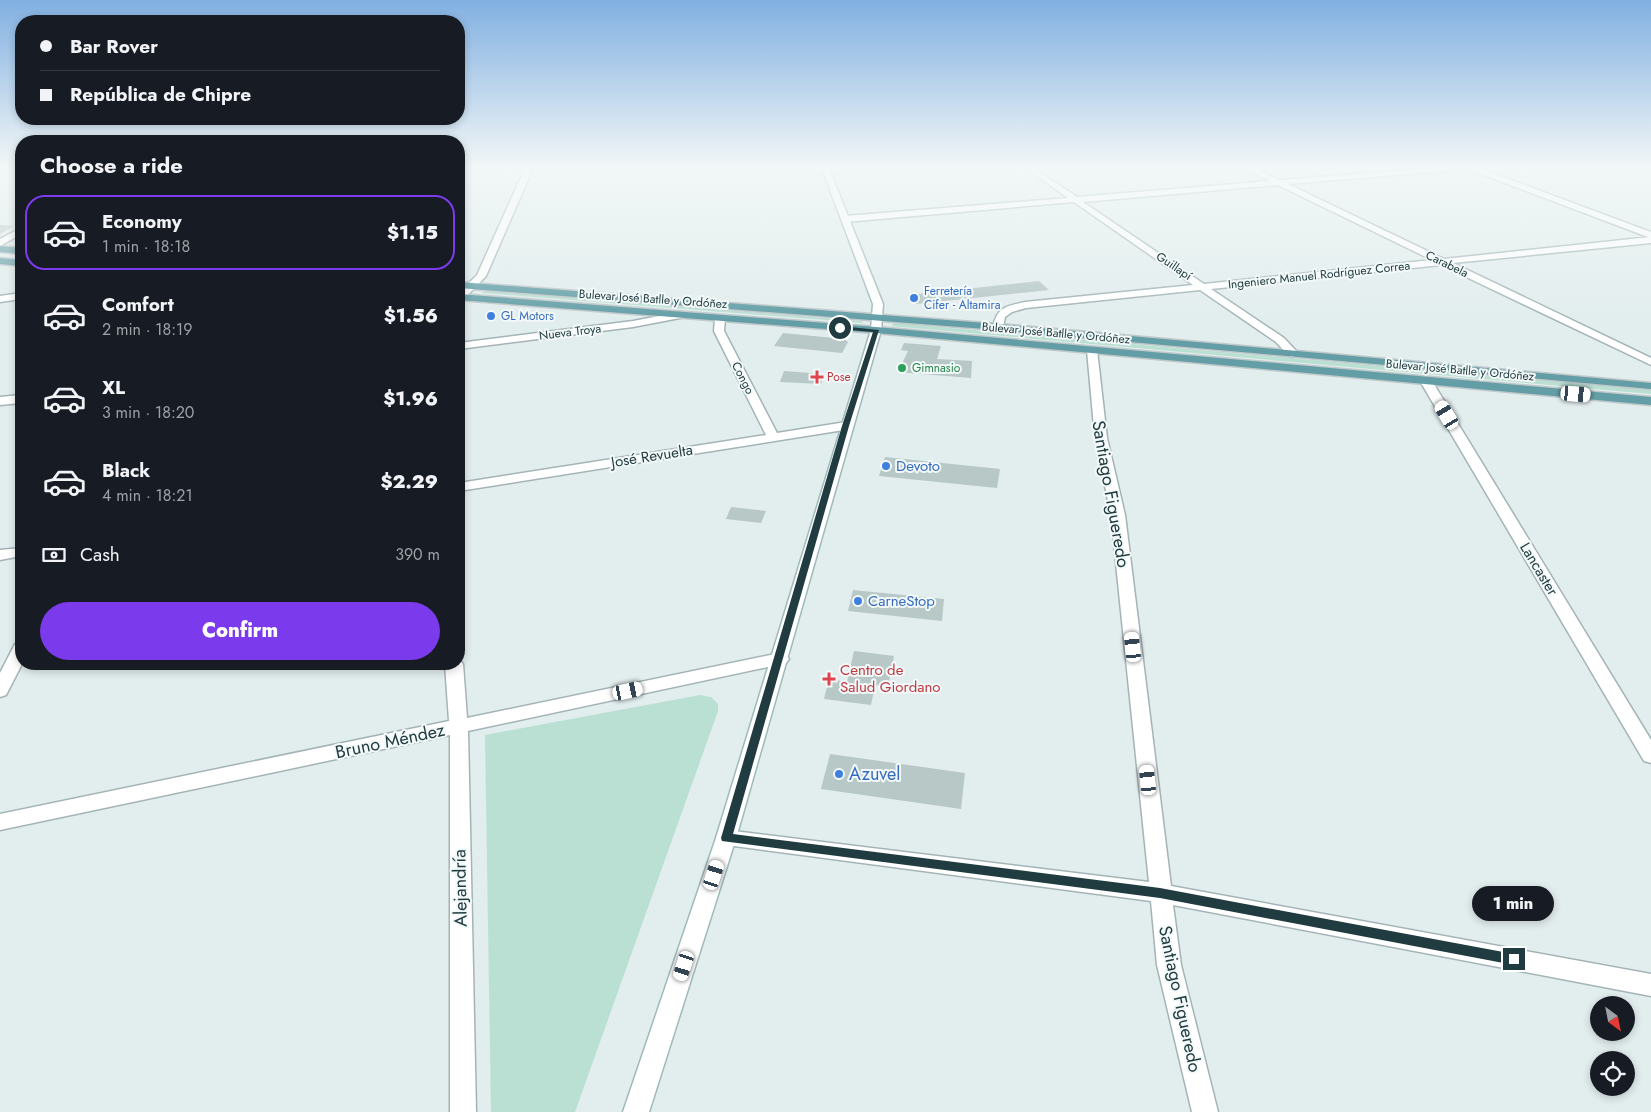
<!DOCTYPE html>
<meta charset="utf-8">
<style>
body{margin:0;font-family:Jost,sans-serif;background:#20242c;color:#f1f3f6;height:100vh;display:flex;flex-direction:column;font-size:19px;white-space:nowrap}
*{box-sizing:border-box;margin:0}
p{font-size:16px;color:#9ea1a6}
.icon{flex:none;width:28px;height:28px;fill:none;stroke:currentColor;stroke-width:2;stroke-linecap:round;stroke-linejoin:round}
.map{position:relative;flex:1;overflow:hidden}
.side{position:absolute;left:15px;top:135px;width:450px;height:535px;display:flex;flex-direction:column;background:#171b24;border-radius:20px;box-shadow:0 2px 8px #0003}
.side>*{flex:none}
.hud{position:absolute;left:15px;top:15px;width:450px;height:110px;border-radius:20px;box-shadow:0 2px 8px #0003;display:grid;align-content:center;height:110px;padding:0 25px;background:#171b24}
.needle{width:32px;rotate:148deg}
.tools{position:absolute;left:1590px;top:996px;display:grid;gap:10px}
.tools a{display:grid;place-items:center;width:45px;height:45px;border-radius:50%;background:#171b24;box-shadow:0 2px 8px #0003;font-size:25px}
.end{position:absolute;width:22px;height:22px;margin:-11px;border:6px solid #203c40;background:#fff;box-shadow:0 0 0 2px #fff}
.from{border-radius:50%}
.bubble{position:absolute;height:35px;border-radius:18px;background:#171b24;box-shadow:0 2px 8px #0003;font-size:16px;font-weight:800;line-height:35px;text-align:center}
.car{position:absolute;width:15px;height:30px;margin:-15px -8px;border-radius:6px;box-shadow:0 0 4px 1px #0007;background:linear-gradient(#fff 24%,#345 0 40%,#fff 0 76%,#345 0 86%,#fff 0)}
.hud b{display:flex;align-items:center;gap:18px;height:48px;font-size:19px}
.hud b+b{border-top:1px solid #363941}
.hud i{width:12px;height:12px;background:#f1f3f6}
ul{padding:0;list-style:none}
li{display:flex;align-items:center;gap:15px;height:75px;margin:0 10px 8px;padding:0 15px;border:2px solid transparent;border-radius:20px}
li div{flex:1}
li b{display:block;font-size:19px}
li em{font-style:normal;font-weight:800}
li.active{border-color:#7c3aed}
li>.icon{width:45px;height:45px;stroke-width:1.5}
h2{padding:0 25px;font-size:22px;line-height:60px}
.pay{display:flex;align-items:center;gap:12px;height:55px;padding:0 25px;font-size:19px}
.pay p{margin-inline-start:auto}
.action{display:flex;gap:10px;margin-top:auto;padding:10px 25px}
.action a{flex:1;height:58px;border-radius:30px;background:#7c3aed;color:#fff;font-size:20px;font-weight:800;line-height:58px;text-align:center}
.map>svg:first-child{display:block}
.green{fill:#b9e0d2}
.building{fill:#b7c8c7}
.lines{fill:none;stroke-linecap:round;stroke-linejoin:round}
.street-casing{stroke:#a4b4b6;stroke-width:3}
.secondary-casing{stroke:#9fbaba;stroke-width:3}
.primary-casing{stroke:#c1c8ca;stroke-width:3}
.street{fill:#fff;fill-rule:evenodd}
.secondary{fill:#fff;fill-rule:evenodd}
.primary{fill:#639ea6;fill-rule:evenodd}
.route{fill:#203c40}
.shop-dot{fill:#3f7fe0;stroke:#f3f9f9;stroke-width:2}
.leisure-dot{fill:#2e9e5b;stroke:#f3f9f9;stroke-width:2}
.health-dot{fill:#e0444e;stroke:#f3f9f9;stroke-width:2}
.labels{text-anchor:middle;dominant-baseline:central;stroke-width:4;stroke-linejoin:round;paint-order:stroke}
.far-street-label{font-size:12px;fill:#203c40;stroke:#f3f9f9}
.far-shop-label{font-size:12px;fill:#366cbe;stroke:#f3f9f9;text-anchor:start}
.far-leisure-label{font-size:12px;fill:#27864d;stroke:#f3f9f9;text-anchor:start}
.far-health-label{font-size:12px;fill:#be3a42;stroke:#f3f9f9;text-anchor:start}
.street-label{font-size:15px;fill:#203c40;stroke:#f3f9f9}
.shop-label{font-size:15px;fill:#366cbe;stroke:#f3f9f9;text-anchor:start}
.health-label{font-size:15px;fill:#be3a42;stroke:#f3f9f9;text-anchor:start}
.near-street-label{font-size:18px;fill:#203c40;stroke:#f3f9f9}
.near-shop-label{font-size:18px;fill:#366cbe;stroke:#f3f9f9;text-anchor:start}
</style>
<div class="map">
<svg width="1651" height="1112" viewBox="0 0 1651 1112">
<rect width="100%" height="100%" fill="#e2eded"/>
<g class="green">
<path d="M 486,291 L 861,321 L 864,323 L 481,293 Z"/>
<path d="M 894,323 L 1651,390 L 1651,394 L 891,326 Z"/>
<path d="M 700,695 L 711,697 L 718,704 L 718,711 L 575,1112 L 491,1112 L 485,735 Z"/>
</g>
<g class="building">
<path d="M 0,225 L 5,225 L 14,226 L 0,234 Z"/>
<path d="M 1039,281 L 1049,290 L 916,304 L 908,295 Z"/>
<path d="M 783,333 L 844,339 L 848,342 L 842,353 L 774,346 Z"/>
<path d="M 904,343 L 941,346 L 937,359 L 972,361 L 971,378 L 898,372 L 908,351 L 901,350 Z"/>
<path d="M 784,371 L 824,374 L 821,384 L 780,382 Z"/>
<path d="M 885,457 L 1000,469 L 997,488 L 879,476 Z"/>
<path d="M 731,507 L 766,511 L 761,523 L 726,519 Z"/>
<path d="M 853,590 L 944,599 L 942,621 L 848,611 Z"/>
<path d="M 854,651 L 894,656 L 888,687 L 875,685 L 871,705 L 824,699 L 829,679 L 847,682 Z"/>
<path d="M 830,754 L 965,773 L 961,809 L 821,789 Z"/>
</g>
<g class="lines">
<defs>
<g id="street">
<rect x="0" y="166" width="21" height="3"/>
<path d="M 526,166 L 534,166 L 486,276 L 463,300 L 459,301 L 459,293 L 477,275 Z"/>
<path d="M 1023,166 L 1030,166 L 1077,197 L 1270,181 L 1241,166 L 1249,166 L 1280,180 L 1458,166 L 1484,166 L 1479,168 L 1651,232 L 1651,243 L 1453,263 L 1651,358 L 1651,365 L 1441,265 L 1211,289 L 1284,338 L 1299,354 L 1293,357 L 1289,356 L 1276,342 L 1200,290 L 1026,308 L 1012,312 L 1005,317 L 1003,327 L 998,330 L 993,327 C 997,307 1007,306 1025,302 L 1193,285 L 1074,202 L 845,222 L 841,219 L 845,216 L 1068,198 ZM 1468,169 L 1648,237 L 1650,237 L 1444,259 L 1288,184 ZM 1278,185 L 1432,260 L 1204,284 L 1083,202 Z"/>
<path d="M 21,228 L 21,234 L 0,246 L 0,239 Z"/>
<path d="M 21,293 L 21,299 L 0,302 L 0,296 Z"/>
<path d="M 681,312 L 686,315 L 685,317 L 633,327 L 459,349 L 459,343 L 633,321 Z"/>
<path d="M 720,315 L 725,318 L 724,331 L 777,433 L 846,422 L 852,426 L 850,429 L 459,491 L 459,483 L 766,435 L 714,331 L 715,318 Z"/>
<path d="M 1092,347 L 1097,350 L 1107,438 L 1125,515 L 1171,886 L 1651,974 L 1651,996 L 1173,905 L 1181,965 L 1218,1112 L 1192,1112 L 1157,965 L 1151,901 L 719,844 L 716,838 L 719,832 L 726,830 L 1149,882 L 1111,515 L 1095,438 L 1087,350 Z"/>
<path d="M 1426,378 L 1432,381 L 1651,740 L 1651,763 L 1644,761 L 1420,381 Z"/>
<path d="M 21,395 L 21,403 L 0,405 L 0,397 Z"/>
<path d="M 21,548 L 21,556 L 0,560 L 0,550 Z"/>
<path d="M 21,642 L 22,664 L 6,695 L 0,697 L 0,673 L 15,644 Z"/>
<path d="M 780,653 L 786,655 L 789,659 L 786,663 L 468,731 L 476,1112 L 450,1112 L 450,735 L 0,830 L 0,814 L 449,721 L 445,664 L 459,664 L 459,659 L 463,664 L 467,718 Z"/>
</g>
<path id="secondary" d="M 821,166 L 828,166 L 883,304 L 881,330 L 736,838 L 649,1112 L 623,1112 L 716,838 L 871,330 L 873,304 Z"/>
<g id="primary">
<path d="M 0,246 L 21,248 L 21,254 L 0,252 Z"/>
<path d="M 0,258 L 21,260 L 21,266 L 0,264 Z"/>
<path d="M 459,282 L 998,324 L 1651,383 L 1651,389 L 998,330 L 459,288 Z"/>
<path d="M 459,294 L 876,327 L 1651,397 L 1651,405 L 876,333 L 459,300 Z"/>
</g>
</defs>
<use href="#street" class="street-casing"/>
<use href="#secondary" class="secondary-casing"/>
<use href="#primary" class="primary-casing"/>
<use href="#street" class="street"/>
<use href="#secondary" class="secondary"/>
<use href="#primary" class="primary"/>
</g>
<linearGradient id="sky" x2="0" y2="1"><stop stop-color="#81b0e1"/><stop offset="0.52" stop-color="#f2f7f7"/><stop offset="1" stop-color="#f2f7f7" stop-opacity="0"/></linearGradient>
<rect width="1651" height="321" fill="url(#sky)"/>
<path class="route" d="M 840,326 L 879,330 L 849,426 L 733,834 L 1160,888 L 1514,954 L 1518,955 L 1520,959 L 1518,963 L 1514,965 L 1160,898 L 722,841 L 721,838 L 842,426 L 873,332 L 838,329 Z"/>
<g class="shop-dot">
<circle cx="914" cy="298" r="5"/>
<circle cx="491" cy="316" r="5"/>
<circle cx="886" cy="466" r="5"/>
<circle cx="858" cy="601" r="5"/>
<circle cx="839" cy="774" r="5"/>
</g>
<circle class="leisure-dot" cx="902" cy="368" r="5"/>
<g class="health-dot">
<path d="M814.5 369.5h5v5h5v5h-5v5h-5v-5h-5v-5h5z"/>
<path d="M826.5 671.5h5v5h5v5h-5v5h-5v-5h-5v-5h5z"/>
</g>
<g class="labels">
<g class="far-street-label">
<text transform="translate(1447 264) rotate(26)">Carabela</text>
<text transform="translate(1174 266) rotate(34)">Guillapí</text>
<text transform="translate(1319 275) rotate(-6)">Ingeniero Manuel Rodríguez Correa</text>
<text transform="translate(653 299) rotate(4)">Bulevar José Batlle y Ordóñez</text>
<text transform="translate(570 332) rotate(-7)">Nueva Troya</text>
<text transform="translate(1056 333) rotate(5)">Bulevar José Batlle y Ordóñez</text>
<text transform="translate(1460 370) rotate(5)">Bulevar José Batlle y Ordóñez</text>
<text transform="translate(743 378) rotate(63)">Congo</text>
</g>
<g class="far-shop-label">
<text x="924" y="291">Ferretería<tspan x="924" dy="14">Cifer - Altamira</tspan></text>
<text x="501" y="316">GL Motors</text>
</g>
<g class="far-leisure-label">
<text x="912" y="368">Gimnasio</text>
</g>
<g class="far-health-label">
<text x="827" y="377">Pose</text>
</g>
<g class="street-label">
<text transform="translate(652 456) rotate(-9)">José Revuelta</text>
<text transform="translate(1539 569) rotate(59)">Lancaster</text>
</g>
<g class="shop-label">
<text x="896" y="466">Devoto</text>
<text x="868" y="601">CarneStop</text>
</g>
<g class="health-label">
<text x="840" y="670">Centro de<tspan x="840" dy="17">Salud Giordano</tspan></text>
</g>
<g class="near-street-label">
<text transform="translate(1111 494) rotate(80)">Santiago Figueredo</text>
<text transform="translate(390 741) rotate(-12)">Bruno Méndez</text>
<text transform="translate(460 888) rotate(-91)">Alejandría</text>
<text transform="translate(1180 999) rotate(78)">Santiago Figueredo</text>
</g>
<g class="near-shop-label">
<text x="849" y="774">Azuvel</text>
</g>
</g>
</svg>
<div class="tools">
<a><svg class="needle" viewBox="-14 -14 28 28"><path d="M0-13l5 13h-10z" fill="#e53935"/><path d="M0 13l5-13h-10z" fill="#9ea1a6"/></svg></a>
<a><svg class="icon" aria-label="locate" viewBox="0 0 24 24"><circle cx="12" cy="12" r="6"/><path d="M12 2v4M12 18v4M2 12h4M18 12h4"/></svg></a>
</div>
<i class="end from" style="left:840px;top:328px"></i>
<i class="end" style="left:1514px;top:959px"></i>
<div class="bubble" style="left:1472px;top:886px;width:82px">1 min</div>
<i class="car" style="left:1576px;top:394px;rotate:95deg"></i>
<i class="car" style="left:1447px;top:415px;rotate:329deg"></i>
<i class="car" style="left:1133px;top:647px;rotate:354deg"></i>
<i class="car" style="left:628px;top:691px;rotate:78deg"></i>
<i class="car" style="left:1148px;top:780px;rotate:354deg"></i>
<i class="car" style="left:714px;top:875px;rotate:18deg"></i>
<i class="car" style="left:684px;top:966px;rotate:198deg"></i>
<div class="hud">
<b><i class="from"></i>Bar Rover</b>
<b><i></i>República de Chipre</b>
</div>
<section class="side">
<h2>Choose a ride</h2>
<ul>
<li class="active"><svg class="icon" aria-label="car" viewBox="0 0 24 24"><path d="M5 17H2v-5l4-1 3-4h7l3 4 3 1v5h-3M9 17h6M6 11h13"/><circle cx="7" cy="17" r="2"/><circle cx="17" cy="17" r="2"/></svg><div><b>Economy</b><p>1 min · 18:18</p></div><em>$1.15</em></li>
<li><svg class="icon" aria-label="car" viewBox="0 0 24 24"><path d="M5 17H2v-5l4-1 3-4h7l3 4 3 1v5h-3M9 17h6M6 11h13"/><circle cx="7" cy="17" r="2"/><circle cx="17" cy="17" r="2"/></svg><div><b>Comfort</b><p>2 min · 18:19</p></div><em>$1.56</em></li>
<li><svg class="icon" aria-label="car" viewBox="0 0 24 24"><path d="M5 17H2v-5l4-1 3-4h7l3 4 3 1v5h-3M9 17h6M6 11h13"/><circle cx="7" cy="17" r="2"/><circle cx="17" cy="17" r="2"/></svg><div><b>XL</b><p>3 min · 18:20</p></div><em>$1.96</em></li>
<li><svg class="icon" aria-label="car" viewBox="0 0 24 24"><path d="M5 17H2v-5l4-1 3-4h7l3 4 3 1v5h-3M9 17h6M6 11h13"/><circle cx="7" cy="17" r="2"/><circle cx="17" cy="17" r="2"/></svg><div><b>Black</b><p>4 min · 18:21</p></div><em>$2.29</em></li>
</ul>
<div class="pay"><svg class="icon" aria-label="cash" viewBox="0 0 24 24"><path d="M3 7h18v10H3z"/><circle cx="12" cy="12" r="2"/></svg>Cash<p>390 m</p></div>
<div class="action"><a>Confirm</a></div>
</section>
</div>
